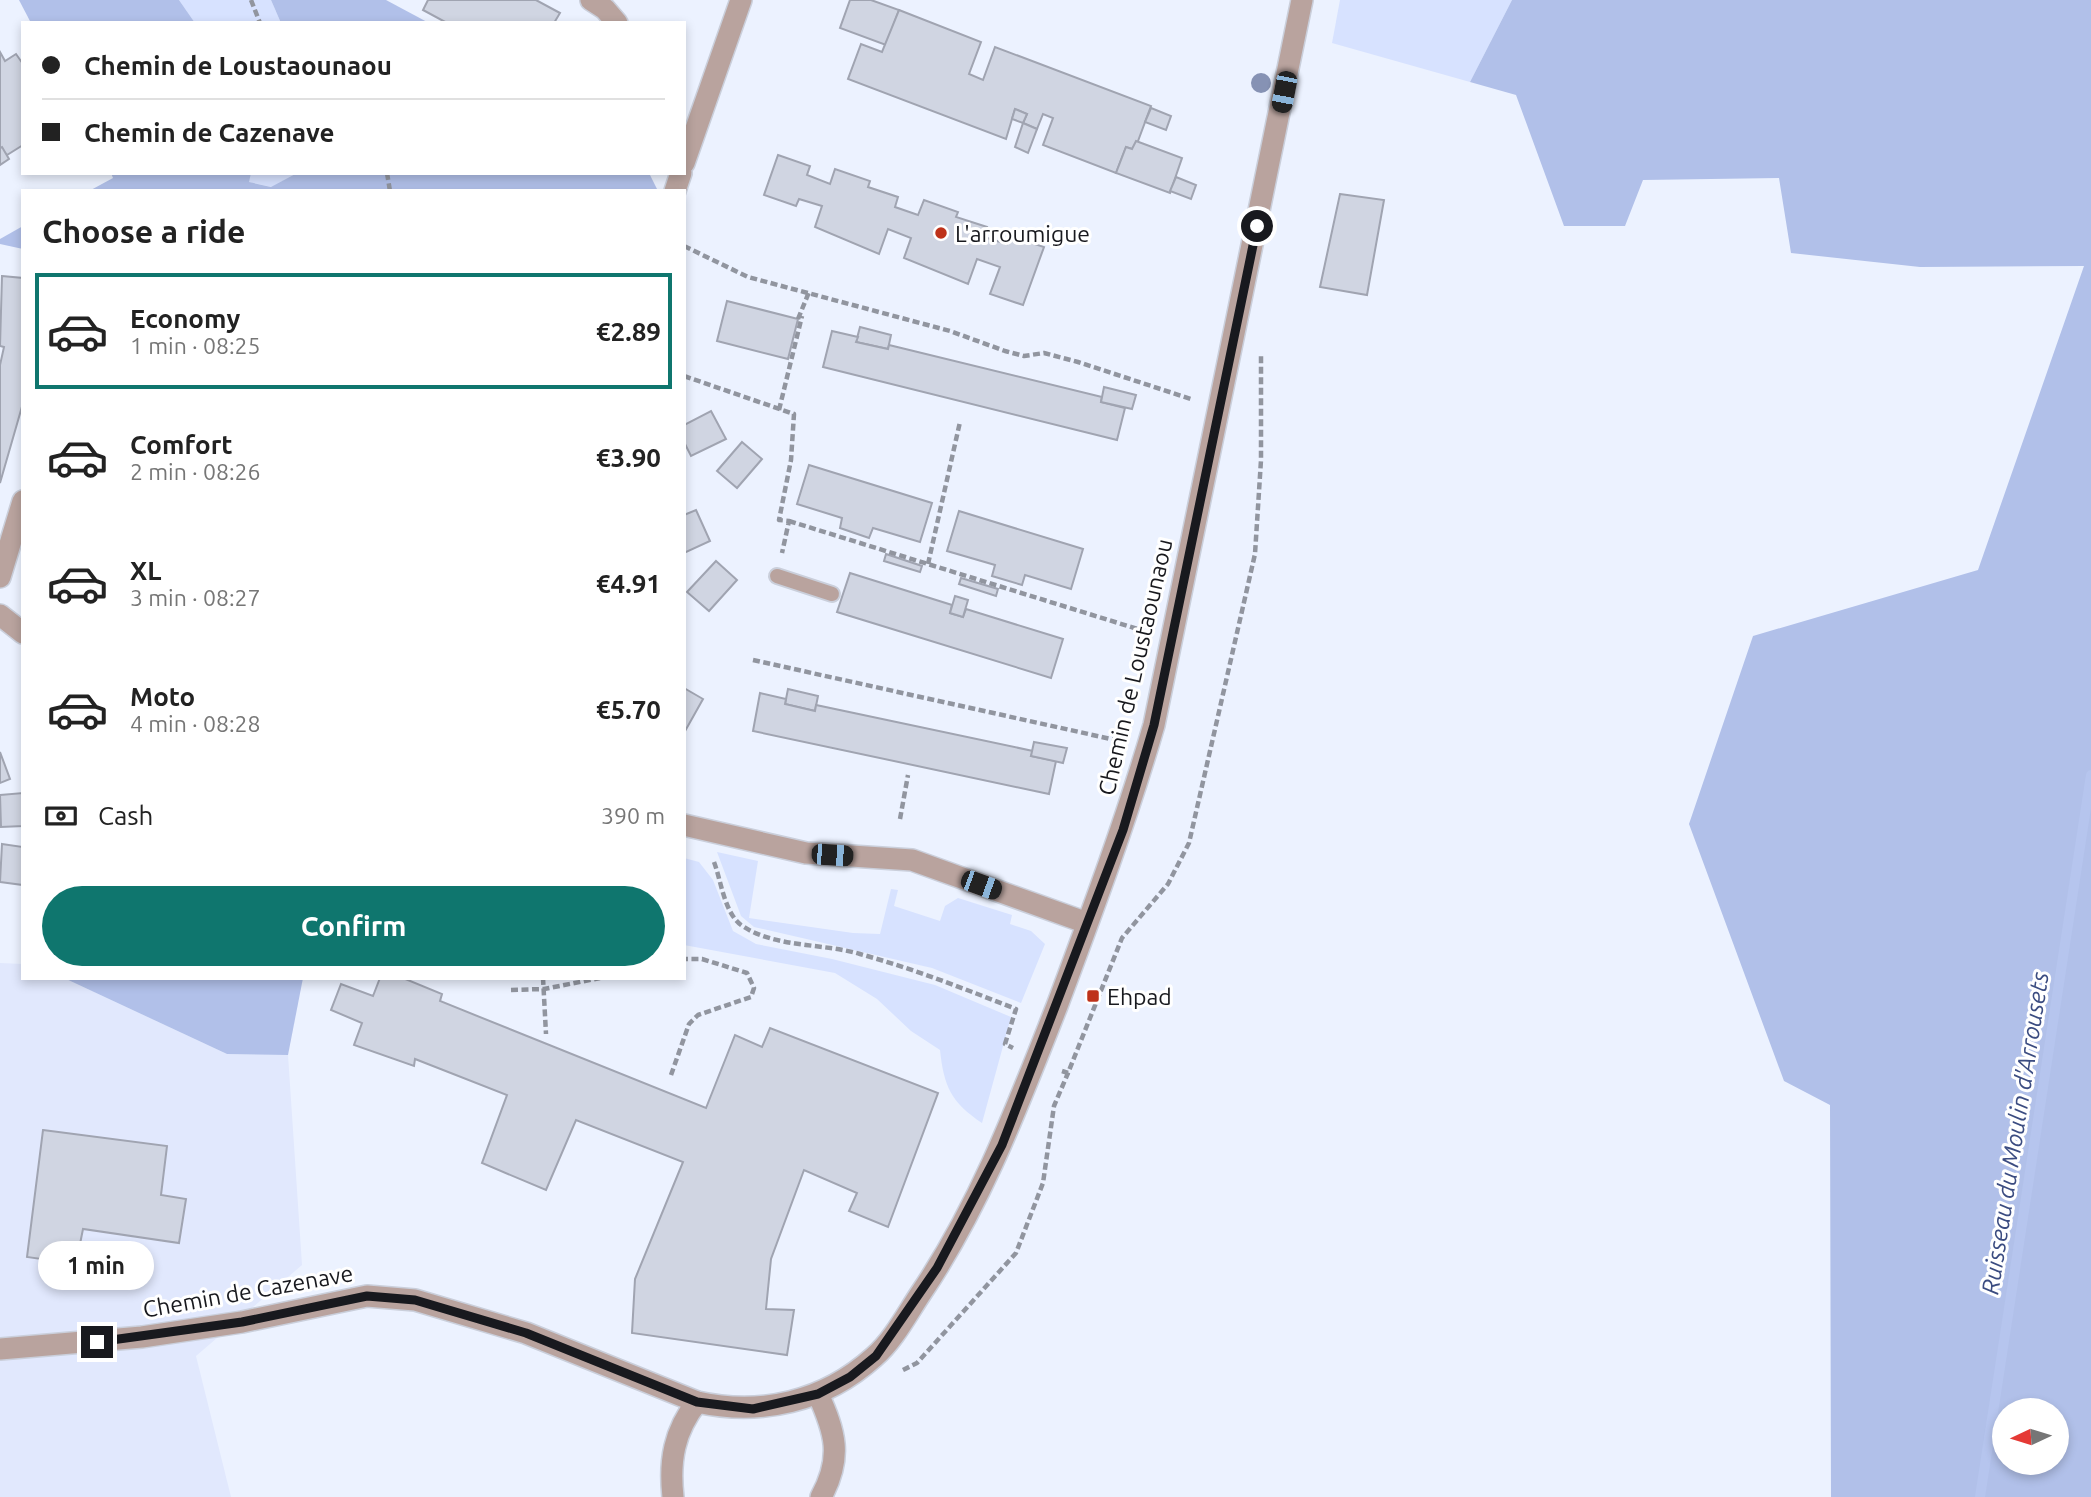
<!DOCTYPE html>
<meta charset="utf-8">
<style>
body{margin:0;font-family:Ubuntu,sans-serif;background:#f6f6f6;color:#222;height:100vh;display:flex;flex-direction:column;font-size:26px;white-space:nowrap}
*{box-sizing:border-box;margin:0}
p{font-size:23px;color:#767676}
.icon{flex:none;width:38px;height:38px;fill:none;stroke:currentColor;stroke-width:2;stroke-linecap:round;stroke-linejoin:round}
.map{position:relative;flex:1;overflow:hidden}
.drawer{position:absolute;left:21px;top:189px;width:665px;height:791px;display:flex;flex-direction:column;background:#fff;border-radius:0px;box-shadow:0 4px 10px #0003}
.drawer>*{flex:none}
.guide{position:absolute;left:21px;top:21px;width:665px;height:154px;border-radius:0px;box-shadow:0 4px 10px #0003;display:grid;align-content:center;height:154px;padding:0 21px;background:#fff}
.needle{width:46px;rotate:266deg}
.buttons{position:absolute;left:1992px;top:1398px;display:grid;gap:14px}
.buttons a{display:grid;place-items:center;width:77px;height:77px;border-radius:50%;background:#fff;box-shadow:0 4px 10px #0003;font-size:35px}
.end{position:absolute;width:32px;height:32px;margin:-16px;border:9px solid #18191e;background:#fff;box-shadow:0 0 0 4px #fff}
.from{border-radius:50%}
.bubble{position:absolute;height:49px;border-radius:24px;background:#fff;box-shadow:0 4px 10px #0003;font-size:23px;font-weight:700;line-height:49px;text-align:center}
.car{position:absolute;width:21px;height:42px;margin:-21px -10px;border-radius:9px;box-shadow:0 0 5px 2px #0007;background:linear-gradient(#222 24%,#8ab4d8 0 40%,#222 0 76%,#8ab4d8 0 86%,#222 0)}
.guide b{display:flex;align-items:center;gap:24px;height:66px;font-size:26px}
.guide b+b{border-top:2px solid #e0e0e0}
.guide i{width:18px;height:18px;background:#222}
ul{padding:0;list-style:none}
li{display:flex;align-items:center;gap:21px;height:116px;margin:0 14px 10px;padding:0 7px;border:4px solid transparent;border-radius:0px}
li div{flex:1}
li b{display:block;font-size:26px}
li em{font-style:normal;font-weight:700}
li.current{border-color:#0f766e}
li>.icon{width:63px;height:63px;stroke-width:1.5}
h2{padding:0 21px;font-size:32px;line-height:84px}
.pay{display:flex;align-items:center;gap:18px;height:77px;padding:0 21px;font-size:26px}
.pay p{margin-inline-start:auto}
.action{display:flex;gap:14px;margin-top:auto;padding:14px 21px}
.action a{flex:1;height:80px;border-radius:42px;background:#0f766e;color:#fff;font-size:28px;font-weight:700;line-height:80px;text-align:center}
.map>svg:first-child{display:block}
.built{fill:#e1e8fd}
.green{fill:#d7e2ff}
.forest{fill:#b1c0e9;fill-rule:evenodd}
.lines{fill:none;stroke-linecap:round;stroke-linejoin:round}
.stream{stroke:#b6c5ee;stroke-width:10}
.building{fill:#d0d5e2;stroke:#a0a4b1;stroke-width:2}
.lane-casing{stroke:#cacfdb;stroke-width:18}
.street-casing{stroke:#cacfdb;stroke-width:24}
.path{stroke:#91959f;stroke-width:4.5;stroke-dasharray:7 3.5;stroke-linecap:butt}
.lane{stroke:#b9a39e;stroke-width:14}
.street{stroke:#b9a39e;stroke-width:21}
.tree{fill:#8692b4}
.route{stroke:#18191e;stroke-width:9}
.poi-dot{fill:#be321a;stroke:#fff;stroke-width:2.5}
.labels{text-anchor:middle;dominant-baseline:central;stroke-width:6;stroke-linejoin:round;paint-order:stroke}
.poi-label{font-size:23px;fill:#18191e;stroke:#fff;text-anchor:start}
.street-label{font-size:23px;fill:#18191e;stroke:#fff}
.water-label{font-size:24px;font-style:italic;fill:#3b4c81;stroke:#fff}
</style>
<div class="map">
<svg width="2091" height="1497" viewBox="0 0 2091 1497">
<rect width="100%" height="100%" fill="#ecf2ff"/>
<path class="built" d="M 0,963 L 23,964 L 23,978 L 64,978 L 227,1054 L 288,1055 L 302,1265 L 196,1356 L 231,1497 L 0,1497 Z"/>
<g class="green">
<path d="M 179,0 L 271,0 L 281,23 L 195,23 Z"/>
<path d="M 1340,0 L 1512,0 L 1470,82 L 1332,43 Z"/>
<path d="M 251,173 L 297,173 L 272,187 L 248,182 Z"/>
<path d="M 717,852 L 758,861 L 749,918 L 853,933 L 880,934 L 891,889 L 898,890 L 894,906 L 940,921 L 945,906 L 958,898 L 1012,915 L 1010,924 L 1031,931 L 1045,944 L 1021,1003 L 932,968 L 754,927 L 741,916 Z"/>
<path d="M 684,858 L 699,862 L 713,880 L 733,931 L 756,944 L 832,959 L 935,985 L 1011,1017 L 982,1123 C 951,1102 944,1087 940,1050 L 911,1031 L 877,999 L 835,973 L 684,945 Z"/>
</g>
<g class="forest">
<path d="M 19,0 L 179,0 L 195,23 L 31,23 Z"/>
<path d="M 271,0 L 386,0 L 429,23 L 281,23 Z"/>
<path d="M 1512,0 L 2091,0 L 2091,1497 L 1831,1497 L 1830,1105 L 1784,1081 L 1689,824 L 1753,636 L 1978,570 L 2084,266 L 1920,267 L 1791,253 L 1779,178 L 1643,180 L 1625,226 L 1564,226 L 1516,95 L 1470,82 ZM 2004,1410 L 2056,1410 L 2056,1463 L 2004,1463 Z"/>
<path d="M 111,173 L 251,173 L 249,182 L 271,187 L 297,173 L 649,173 L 658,191 L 89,191 L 113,178 Z"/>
<path d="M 23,226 L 23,249 L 0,244 L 0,239 Z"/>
<path d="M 64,978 L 303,978 L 288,1055 L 227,1054 Z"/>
</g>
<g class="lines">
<path class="stream" d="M 1980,1497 L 2091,775"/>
</g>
<g class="building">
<path d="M 428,0 L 536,0 L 560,13 L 554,23 L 447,23 L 423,10 Z"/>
<path d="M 850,0 L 871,0 L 899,10 L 886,45 L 840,28 Z"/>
<path d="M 899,10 L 981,42 L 969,74 L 983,80 L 995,47 L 1151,106 L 1138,141 L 1132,149 L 1126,147 L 1116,173 L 1043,145 L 1053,118 L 1043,114 L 1037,129 L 1023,123 L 1027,114 L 1015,109 L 1006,139 L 848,79 L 861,44 L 882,52 Z"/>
<path d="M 0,52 L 5,61 L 16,54 L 23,64 L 23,145 L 7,155 L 0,148 Z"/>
<path d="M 1151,108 L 1171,116 L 1166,130 L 1145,122 Z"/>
<path d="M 1015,109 L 1027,114 L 1023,123 L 1012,119 Z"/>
<path d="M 1023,123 L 1037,129 L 1028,153 L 1015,147 Z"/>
<path d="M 1136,141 L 1182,158 L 1170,193 L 1116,173 L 1126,147 L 1132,149 Z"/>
<path d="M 2,147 L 9,159 L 0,165 L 0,148 Z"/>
<path d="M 778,155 L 810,166 L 807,175 L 830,184 L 835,169 L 870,181 L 868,187 L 898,197 L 895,207 L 918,215 L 924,200 L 958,212 L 956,217 L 987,227 L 984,237 L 1007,244 L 1011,236 L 1044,247 L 1023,305 L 990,294 L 1000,267 L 977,259 L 968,284 L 904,258 L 911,238 L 888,229 L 879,254 L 815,227 L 822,206 L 799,199 L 796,206 L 764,195 Z"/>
<path d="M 1176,177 L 1196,185 L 1191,199 L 1170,191 Z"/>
<path d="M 1340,194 L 1384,200 L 1367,295 L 1320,287 Z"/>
<path d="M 2,276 L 23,278 L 23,403 L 0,483 L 0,365 L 4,347 L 0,346 Z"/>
<path d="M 727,301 L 798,319 L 788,359 L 717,341 Z"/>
<path d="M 860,327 L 891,335 L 888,349 L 856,342 Z"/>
<path d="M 832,331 L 858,337 L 856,342 L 888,349 L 889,345 L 1102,397 L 1101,402 L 1125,408 L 1117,440 L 823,367 Z"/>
<path d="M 1104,387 L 1136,395 L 1132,409 L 1101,402 Z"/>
<path d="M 711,411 L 726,439 L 691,456 L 684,442 L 684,425 Z"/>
<path d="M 742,442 L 762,459 L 737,488 L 717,471 Z"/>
<path d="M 809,465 L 932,503 L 920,542 L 873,528 L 869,538 L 840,528 L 842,518 L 797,504 Z"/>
<path d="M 696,510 L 710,541 L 684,553 L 684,515 Z"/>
<path d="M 959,511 L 1083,549 L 1071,589 L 1025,575 L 1022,585 L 992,576 L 995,565 L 947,551 Z"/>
<path d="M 886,554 L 922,566 L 920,572 L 884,561 Z"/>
<path d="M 716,561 L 737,580 L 709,611 L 687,592 Z"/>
<path d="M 850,573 L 952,605 L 950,613 L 963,617 L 966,609 L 1063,639 L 1051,678 L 837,612 Z"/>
<path d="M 961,578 L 998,589 L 996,596 L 959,584 Z"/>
<path d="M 955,596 L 968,600 L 963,617 L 950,613 Z"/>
<path d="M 684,688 L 703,699 L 684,733 Z"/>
<path d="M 788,689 L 818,696 L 815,711 L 785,704 Z"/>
<path d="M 760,693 L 786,699 L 785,704 L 815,711 L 816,705 L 1033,751 L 1031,756 L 1056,761 L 1049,794 L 753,731 Z"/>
<path d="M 1034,742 L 1067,748 L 1063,763 L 1031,756 Z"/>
<path d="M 0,752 L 10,779 L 0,783 Z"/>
<path d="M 23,793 L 23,826 L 1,827 L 0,795 Z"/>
<path d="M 2,844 L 23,847 L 23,885 L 0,882 Z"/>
<path d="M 380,978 L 403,978 L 442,994 L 440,1001 L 706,1108 L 735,1035 L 762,1047 L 770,1028 L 938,1093 L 888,1227 L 849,1211 L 857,1193 L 804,1170 L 771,1259 L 766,1309 L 794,1310 L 787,1355 L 632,1333 L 635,1279 L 683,1162 L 576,1120 L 546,1190 L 482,1163 L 507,1095 L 415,1059 L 414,1066 L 354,1045 L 362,1023 L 331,1010 L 341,984 L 373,996 Z"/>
<path d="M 43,1130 L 167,1146 L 161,1195 L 186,1199 L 179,1243 L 83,1229 L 76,1264 L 27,1257 Z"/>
</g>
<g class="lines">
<defs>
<path id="lane" d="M 777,576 L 832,594"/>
<g id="street">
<path d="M 591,0 L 605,9 L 617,23"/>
<path d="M 684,163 L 741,0"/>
<path d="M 675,191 L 681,173"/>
<path d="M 0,577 L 23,501"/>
<path d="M 0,615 L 23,633"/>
<path d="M 684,825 L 806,853 L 912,860 L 1087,923"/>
<path d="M 0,1349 L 142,1337 L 242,1322 L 367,1296 L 415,1300 L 526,1333 L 697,1402 C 761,1416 824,1402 874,1357 C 893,1341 907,1314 921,1293 C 981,1204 1018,1105 1057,1006 C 1092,912 1126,821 1154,725 L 1302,0"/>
<path d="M 818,1394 C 835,1432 843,1457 821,1497"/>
<path d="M 673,1497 C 669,1461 674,1431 697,1402"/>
</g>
</defs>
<use href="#lane" class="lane-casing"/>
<use href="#street" class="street-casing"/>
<g class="path">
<path d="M 251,0 L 260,23"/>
<path d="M 387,173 L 390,191"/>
<path d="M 684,246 L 748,277 L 950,331 L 1005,351 L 1024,356 L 1044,353 L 1078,362 L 1191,399"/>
<path d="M 798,319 L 809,292"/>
<path d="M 684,376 L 794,414 L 791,460 L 779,520 L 789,521 L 782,553"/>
<path d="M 779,410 L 802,316"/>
<path d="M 789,521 L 1144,631"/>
<path d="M 928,564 L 960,422"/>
<path d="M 753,660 L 1120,741"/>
<path d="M 900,819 L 908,775"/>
<path d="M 714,862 C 721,880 724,912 741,925 C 774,948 823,943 860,954 C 914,969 965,989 1016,1009 L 1005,1044 L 1013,1048"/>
<path d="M 543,978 L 546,1034"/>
<path d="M 511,990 L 544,989 L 600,978"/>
<path d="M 1062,1071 L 1068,1073 L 1122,938 L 1168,884 L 1189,843 L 1255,554 L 1261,460 L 1261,354"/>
<path d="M 671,1075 L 689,1024 L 698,1015 L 751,997 L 754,988 L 747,973 L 702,959 L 684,959"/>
<path d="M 903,1370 L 917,1363 L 1016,1253 L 1043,1183 L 1054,1106 L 1068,1073"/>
</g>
<use href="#lane" class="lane"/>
<use href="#street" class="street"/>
</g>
<circle class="tree" cx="1261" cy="83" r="10"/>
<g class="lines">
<path class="route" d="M 97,1342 L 242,1322 L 367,1296 L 415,1300 L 526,1333 L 697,1402 L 753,1409 L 818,1394 L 850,1377 L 876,1356 L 937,1268 L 1002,1145 L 1123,830 L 1154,725 L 1257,226"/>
</g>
<g class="poi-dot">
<circle cx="941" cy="233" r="7"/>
<rect x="1086" y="989" width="14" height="14" rx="3.5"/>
</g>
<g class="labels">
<g class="poi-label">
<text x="955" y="233">L'arroumigue</text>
<text x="1107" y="996">Ehpad</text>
</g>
<g class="street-label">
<text transform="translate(1135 667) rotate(-77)">Chemin de Loustaounaou</text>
<text transform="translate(248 1291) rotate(-10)">Chemin de Cazenave</text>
</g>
<g class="water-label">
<text transform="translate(2015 1133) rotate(-81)">Ruisseau du Moulin d'Arrousets</text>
</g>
</g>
</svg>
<div class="buttons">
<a><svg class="needle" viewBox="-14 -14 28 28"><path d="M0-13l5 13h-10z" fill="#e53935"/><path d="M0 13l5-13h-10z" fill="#767676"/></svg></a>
</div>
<i class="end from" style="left:1257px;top:226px"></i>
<i class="end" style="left:97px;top:1342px"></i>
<div class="bubble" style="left:38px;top:1241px;width:116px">1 min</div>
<i class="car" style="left:1284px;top:92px;rotate:191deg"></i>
<i class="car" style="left:832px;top:855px;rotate:94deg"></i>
<i class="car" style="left:981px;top:885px;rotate:110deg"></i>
<div class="guide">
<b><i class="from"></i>Chemin de Loustaounaou</b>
<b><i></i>Chemin de Cazenave</b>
</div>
<section class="drawer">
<h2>Choose a ride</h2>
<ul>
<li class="current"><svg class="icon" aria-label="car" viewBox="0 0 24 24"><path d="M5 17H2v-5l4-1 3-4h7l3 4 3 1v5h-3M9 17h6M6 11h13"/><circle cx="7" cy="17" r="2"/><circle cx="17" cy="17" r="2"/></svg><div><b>Economy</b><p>1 min · 08:25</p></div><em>€2.89</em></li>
<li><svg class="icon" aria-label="car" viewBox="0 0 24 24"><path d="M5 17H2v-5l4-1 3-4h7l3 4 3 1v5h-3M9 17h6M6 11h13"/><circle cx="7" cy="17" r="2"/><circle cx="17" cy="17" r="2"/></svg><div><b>Comfort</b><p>2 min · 08:26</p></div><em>€3.90</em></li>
<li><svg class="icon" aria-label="car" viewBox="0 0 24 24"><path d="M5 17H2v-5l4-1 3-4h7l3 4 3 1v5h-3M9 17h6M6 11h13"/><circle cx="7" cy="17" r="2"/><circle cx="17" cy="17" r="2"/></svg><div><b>XL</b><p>3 min · 08:27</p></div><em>€4.91</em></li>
<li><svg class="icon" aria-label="car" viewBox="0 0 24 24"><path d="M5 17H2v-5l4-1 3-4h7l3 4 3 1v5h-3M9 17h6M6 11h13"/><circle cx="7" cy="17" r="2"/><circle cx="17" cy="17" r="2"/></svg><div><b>Moto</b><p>4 min · 08:28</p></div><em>€5.70</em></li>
</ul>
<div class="pay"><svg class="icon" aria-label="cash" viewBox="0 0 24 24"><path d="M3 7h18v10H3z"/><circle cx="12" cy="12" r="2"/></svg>Cash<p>390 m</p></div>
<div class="action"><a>Confirm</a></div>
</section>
</div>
